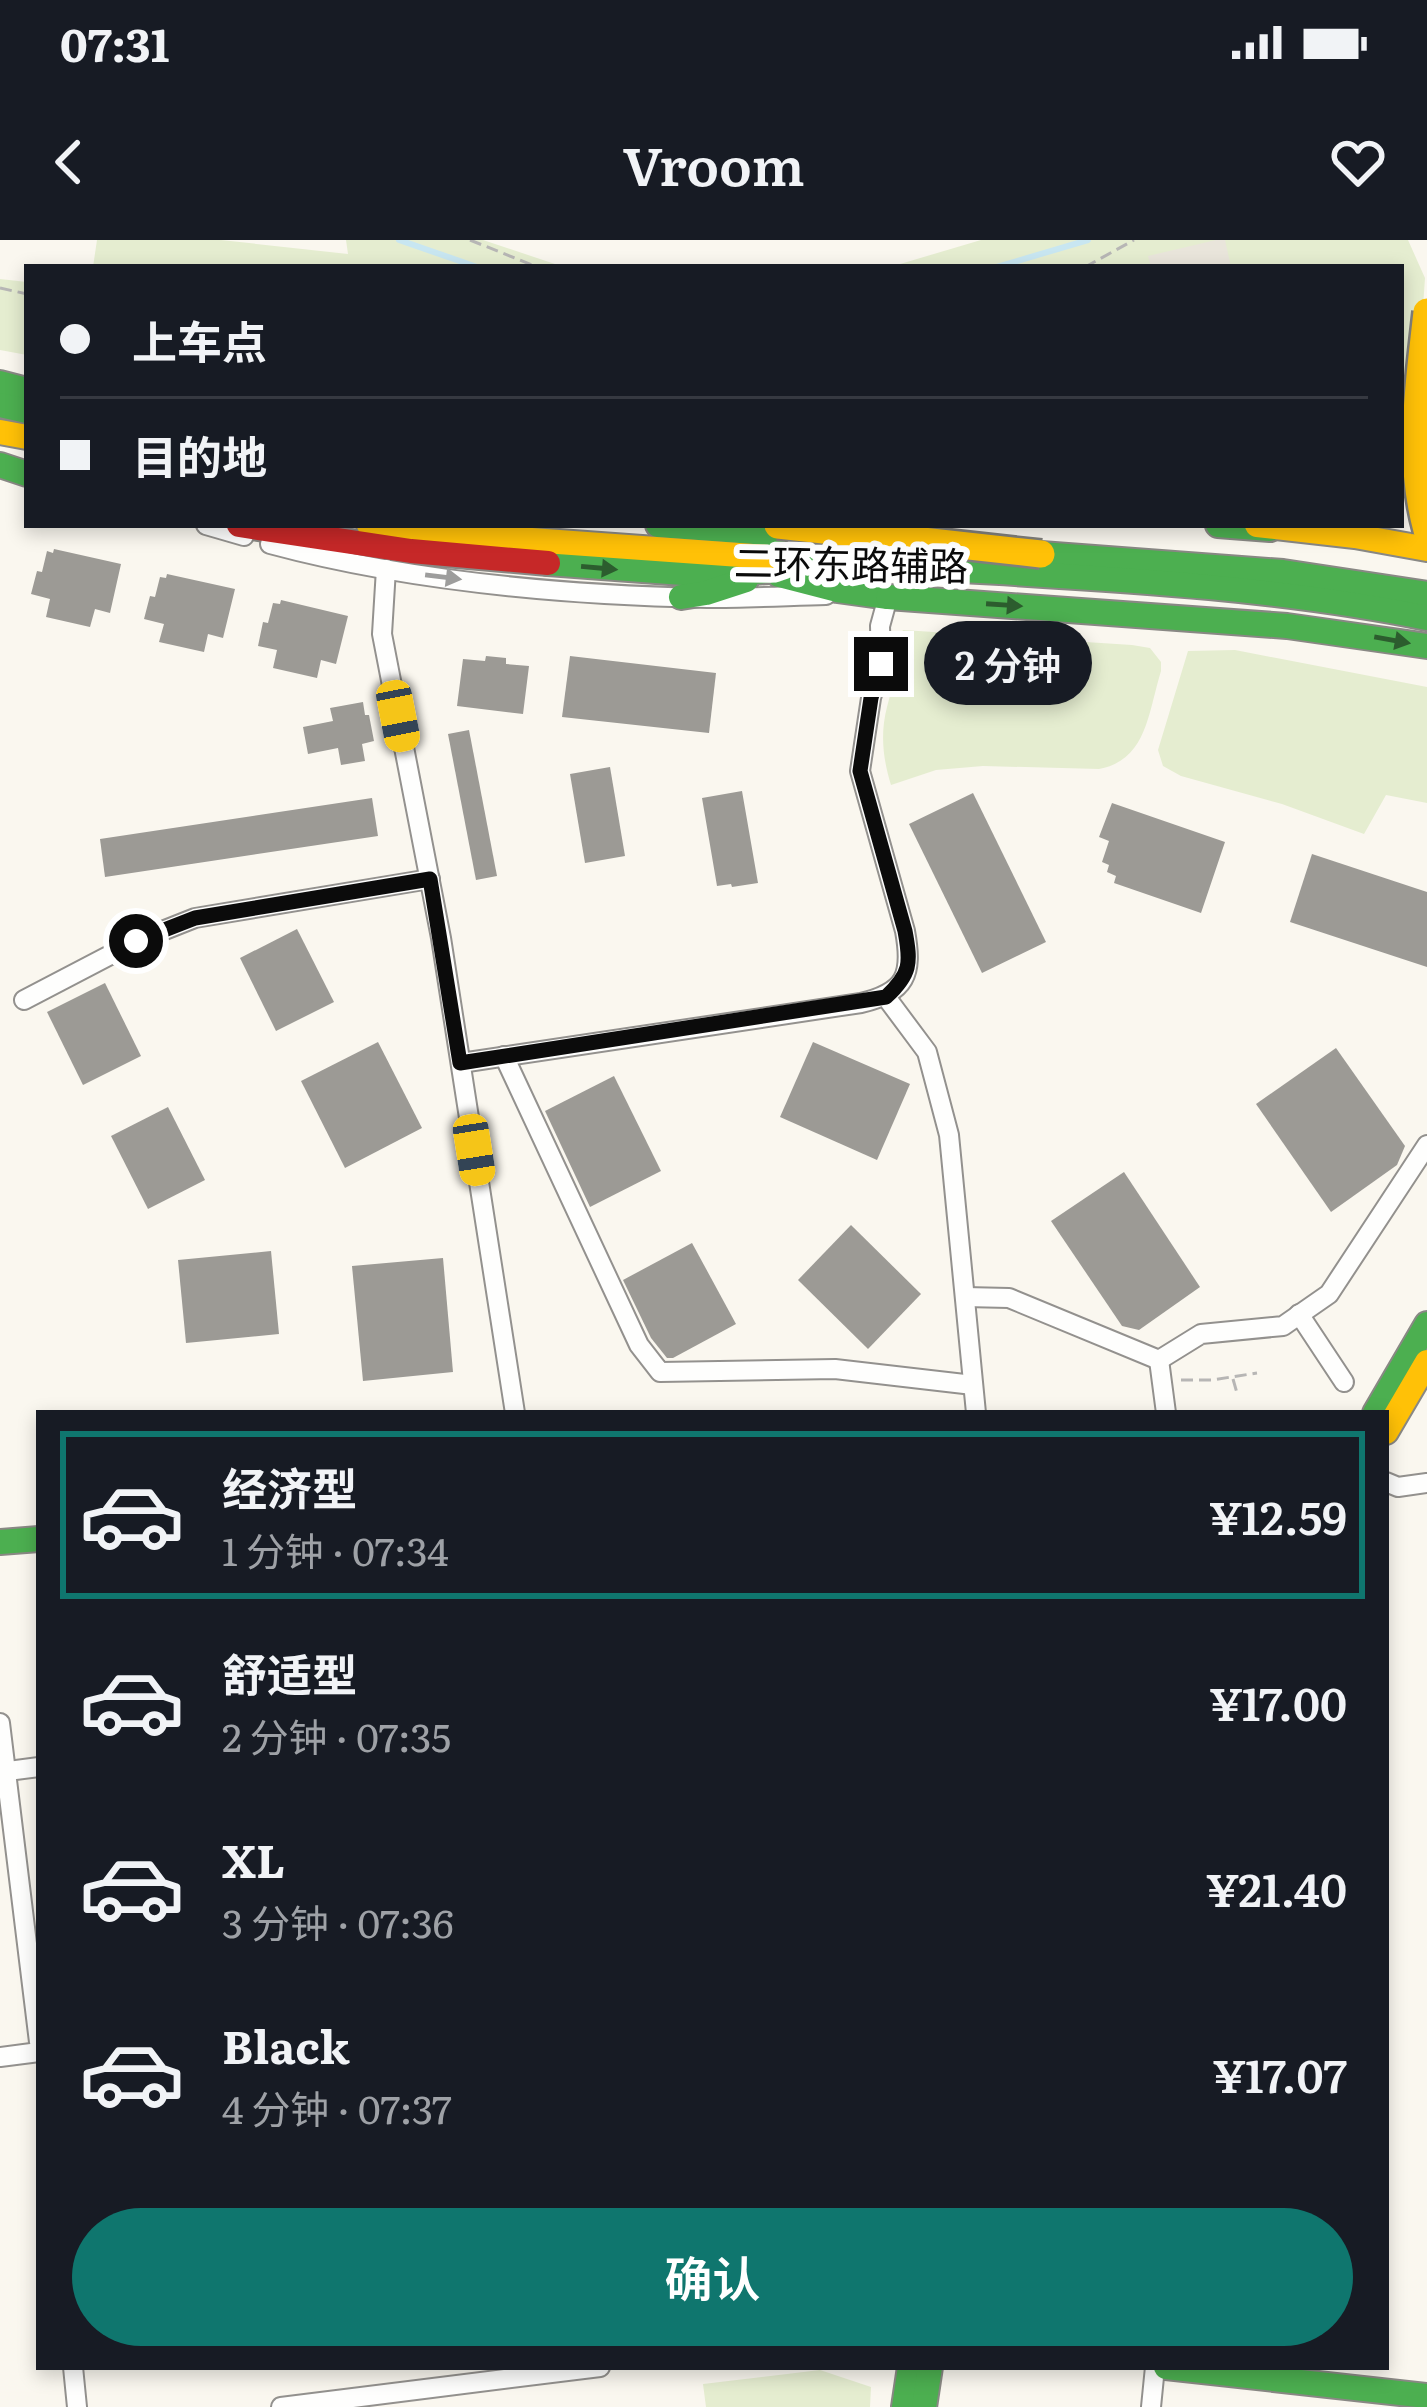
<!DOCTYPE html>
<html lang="zh">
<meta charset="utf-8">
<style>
body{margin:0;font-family:Literata,"Noto Sans SC",serif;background:#242831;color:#f1f3f6;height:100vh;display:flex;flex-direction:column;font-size:45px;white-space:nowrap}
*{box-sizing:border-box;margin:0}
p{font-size:39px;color:#9ea1a6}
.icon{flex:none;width:66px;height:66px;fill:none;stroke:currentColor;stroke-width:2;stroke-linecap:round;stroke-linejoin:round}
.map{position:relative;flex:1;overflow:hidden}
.side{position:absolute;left:36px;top:1170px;width:1353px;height:960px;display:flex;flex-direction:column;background:#171b24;border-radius:0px;box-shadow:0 6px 18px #0003}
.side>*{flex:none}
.top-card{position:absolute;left:24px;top:24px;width:1380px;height:264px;border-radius:0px;box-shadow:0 6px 18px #0003;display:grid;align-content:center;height:264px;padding:0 36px;background:#171b24}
.end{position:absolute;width:54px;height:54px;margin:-27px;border:15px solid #0b0b0b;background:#fff;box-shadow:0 0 0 6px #fff}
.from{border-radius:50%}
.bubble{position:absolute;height:84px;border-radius:42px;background:#171b24;box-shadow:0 6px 18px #0003;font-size:39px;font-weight:600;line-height:84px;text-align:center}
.car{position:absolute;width:36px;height:72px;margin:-36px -18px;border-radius:15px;box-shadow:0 0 9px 3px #0007;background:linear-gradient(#f5c518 24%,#345 0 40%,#f5c518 0 76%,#345 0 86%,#f5c518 0)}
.top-card b{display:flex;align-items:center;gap:42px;height:114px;font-size:45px}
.top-card b+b{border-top:3px solid #363941}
.top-card i{width:30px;height:30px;background:#f1f3f6}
ul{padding:21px 0 0;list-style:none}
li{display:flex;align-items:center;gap:36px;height:168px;margin:0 24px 18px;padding:0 12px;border:6px solid transparent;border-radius:0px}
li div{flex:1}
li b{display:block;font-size:45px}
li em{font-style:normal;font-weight:600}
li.active{border-color:#0f766e}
li>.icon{width:108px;height:108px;stroke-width:1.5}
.action{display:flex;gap:24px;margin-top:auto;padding:24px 36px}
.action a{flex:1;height:138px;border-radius:72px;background:#0f766e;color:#fff;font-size:48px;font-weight:600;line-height:138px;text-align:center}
.status{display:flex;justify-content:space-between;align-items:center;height:84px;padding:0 60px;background:#171b24;direction:ltr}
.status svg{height:33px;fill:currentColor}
header{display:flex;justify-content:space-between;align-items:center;height:156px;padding:0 36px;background:#171b24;font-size:54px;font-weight:600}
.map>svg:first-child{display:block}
.green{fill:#e5edd0}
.plaza{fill:#e9e5db}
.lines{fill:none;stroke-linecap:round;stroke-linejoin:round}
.stream{stroke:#c8e6f1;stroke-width:6}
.building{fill:#9c9a95}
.street-casing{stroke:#93918e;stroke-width:22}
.fast-casing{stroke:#898884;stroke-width:28}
.slow-casing{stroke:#898884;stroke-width:28}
.jam-casing{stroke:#898884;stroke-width:28}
.path{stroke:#b7b6b5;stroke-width:3;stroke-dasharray:12 6;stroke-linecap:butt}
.street{stroke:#fefefd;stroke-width:18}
.fast{stroke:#4caf50;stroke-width:24}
.slow{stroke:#ffc107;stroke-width:24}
.jam{stroke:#c62828;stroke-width:24}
.slow-bridge-casing{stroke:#807f7b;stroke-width:32;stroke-linecap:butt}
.slow-bridge{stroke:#ffc107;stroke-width:27}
.oneway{fill:#2c5d2e}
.oneway2{fill:#9d9d9c}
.route{stroke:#0b0b0b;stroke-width:15}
.labels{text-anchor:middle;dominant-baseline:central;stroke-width:12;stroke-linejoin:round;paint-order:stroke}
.street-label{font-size:39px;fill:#0b0b0b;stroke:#fff}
</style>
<div class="status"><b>07:31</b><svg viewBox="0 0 49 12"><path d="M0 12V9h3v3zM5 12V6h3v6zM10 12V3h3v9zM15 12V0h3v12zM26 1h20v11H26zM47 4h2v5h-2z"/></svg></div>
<header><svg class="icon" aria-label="back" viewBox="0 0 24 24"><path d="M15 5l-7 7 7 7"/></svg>Vroom<svg class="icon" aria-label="heart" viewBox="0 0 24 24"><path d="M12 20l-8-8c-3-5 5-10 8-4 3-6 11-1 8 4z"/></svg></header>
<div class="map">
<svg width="1427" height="2167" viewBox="0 0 1427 2167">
<rect width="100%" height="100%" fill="#faf7ef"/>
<g class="green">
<path d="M 97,0 L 221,0 L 348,14 L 346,0 L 483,0 L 564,27 L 93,27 Z"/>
<path d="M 981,0 L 1408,0 L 1425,38 L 1415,186 L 1401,193 L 1401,27 L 890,27 Z"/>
<path d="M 0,39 L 27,42 L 27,115 L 0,110 Z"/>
<path d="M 903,390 L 1132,405 L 1150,408 L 1161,422 L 1161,431 C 1148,473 1147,520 1099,529 L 983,526 L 936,530 L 891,545 C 883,519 880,494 887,467 C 890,454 895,441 897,428 C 898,414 894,402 903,390 Z"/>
<path d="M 1235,410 L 1427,447 L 1427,563 L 1386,555 L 1364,594 L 1282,564 L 1181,536 L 1163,526 L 1158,510 L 1188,411 Z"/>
<path d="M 820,2130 L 871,2147 L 870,2167 L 706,2167 L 703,2144 Z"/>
</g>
<path class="plaza" d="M 1216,0 L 1225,0 L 1231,27 L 1151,27 L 1148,16 Z"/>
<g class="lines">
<g class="stream">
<path d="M 399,0 L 477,27"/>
<path d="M 997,27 L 1088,0"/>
</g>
</g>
<g class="building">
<path d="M 54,309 L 121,324 L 110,373 L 95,369 L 90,387 L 46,377 L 50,359 L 31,354 L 37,331 L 42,332 L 47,311 L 53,313 Z"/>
<path d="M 167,334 L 235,349 L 223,398 L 208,394 L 204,412 L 159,402 L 164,384 L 144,379 L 150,356 L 155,357 L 160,337 L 166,338 Z"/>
<path d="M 281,360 L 348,376 L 336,424 L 321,420 L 317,438 L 273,428 L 277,410 L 258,406 L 263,382 L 268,383 L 273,363 L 280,364 Z"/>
<path d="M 486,416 L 506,418 L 506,424 L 529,426 L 523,474 L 457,466 L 463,419 L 485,421 Z"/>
<path d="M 570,416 L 716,433 L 709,493 L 562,477 Z"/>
<path d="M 363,462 L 365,475 L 369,475 L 374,501 L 362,504 L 365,521 L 341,525 L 338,508 L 308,514 L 303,487 L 333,481 L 330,468 Z"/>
<path d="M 469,490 L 497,636 L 476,640 L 448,494 Z"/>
<path d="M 610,527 L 625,616 L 585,623 L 570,534 Z"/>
<path d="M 742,551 L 758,643 L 732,647 L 731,644 L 717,646 L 702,558 Z"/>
<path d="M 973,553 L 1046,702 L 982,733 L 909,584 Z"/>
<path d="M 372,558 L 378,596 L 105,637 L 100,599 Z"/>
<path d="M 1112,563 L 1225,602 L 1201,673 L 1114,643 L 1116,636 L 1107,632 L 1109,625 L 1102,622 L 1109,601 L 1099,597 Z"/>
<path d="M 1312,614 L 1427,652 L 1427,727 L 1290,682 Z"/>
<path d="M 297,689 L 334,762 L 276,791 L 240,718 Z"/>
<path d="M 105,743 L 141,816 L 83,845 L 47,772 Z"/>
<path d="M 378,802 L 422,888 L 345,928 L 301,841 Z"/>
<path d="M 813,802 L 910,844 L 877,920 L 780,877 Z"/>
<path d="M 1336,808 L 1405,906 L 1397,925 L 1331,972 L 1256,864 Z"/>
<path d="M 614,836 L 661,931 L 590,967 L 545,871 Z"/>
<path d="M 168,867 L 205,940 L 148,969 L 111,896 Z"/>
<path d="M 1124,932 L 1200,1047 L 1139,1090 L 1122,1086 L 1051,981 Z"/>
<path d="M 851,985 L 921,1054 L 868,1109 L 798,1040 Z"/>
<path d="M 692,1003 L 736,1084 L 673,1118 L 667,1118 L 651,1098 L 623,1040 Z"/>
<path d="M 271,1011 L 279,1094 L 186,1103 L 178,1020 Z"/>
<path d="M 443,1018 L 453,1132 L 363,1141 L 352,1026 Z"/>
</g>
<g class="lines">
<defs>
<g id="street">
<path d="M 206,285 L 244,296"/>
<path d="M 270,304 C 407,341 565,355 707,358 C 747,358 787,356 826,355"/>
<path d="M 386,329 L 382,394 L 441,698 L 515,1173"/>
<path d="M 886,757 L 927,812 L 949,895 L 976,1173"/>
<path d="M 24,760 L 137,701 L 195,678 L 430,639"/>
<path d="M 504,816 L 639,1105 L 660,1132 L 835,1129 L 973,1145"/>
<path d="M 461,823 L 861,763 C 906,752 913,735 905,691 L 860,531 L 871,458 L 881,424 L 880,386 L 888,357 L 878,356"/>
<path d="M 965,1057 L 1009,1058 L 1159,1120 L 1201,1094 L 1283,1086 L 1329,1054 L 1427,905"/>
<path d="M 1299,1074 L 1344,1142"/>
<path d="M 1159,1120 L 1166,1173"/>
<path d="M 1386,1242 L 1398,1247 L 1427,1243"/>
<path d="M 0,1483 L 39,1802"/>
<path d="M 0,1532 L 39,1527"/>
<path d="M 0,1817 L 39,1812"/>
<path d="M 73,2127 L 77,2167"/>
<path d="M 281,2167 L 600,2127"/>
<path d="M 1151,2167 L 1155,2127"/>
</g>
<g id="fast">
<path d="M 0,143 L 27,150"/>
<path d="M 0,165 L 27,171"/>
<path d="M 0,225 L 27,234"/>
<path d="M 658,285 L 797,295"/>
<path d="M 1218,285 L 1270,289"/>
<path d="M 1041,314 L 1283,332 L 1427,354"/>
<path d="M 548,323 L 710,335 L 838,326 L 889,325"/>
<path d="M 870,324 C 1056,337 1244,341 1427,378"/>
<path d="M 779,335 L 837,350 L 888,357"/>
<path d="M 681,357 L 706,353 L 746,340"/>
<path d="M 888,357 L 1287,386 L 1427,406"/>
<path d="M 1375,1173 L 1427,1084"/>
<path d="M 0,1302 L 39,1299"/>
<path d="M 1166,2127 L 1427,2156"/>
<path d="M 904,2167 L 910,2127"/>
<path d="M 924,2167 L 930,2127"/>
</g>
<g id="slow">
<path d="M 0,192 L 27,197"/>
<path d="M 369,285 L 461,295 L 796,319"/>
<path d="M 1257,285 L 1355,296 L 1427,309"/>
<path d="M 1386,1192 L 1427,1122"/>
</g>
<path id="jam" d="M 239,285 L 411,311 L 548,323"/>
</defs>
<use href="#street" class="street-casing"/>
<use href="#fast" class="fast-casing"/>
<use href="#slow" class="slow-casing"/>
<use href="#jam" class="jam-casing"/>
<g class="path">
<path d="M 470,0 L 537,27"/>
<path d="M 1085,27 L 1134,0"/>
<path d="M 0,48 L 27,54"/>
<path d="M 1233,1139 L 1237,1153"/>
<path d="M 1181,1140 L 1212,1140 L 1257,1133"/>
</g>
<use href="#street" class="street"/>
<use href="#fast" class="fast"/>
<use href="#slow" class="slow"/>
<use href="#jam" class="jam"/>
<defs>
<g id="slow-bridge">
<path d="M 1427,72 C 1419,146 1407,217 1427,290"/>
<path d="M 778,285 L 1041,314"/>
</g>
</defs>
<use href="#slow-bridge" class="slow-bridge-casing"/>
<use href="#slow-bridge" class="slow-bridge"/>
</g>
<defs><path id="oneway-solid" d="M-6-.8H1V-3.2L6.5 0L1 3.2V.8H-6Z" transform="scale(3)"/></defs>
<g class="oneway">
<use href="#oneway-solid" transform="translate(599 328) rotate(5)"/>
<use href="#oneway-solid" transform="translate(1004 365) rotate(4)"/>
<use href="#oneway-solid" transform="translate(1392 400) rotate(10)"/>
</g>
<use class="oneway2" href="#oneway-solid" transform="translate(443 337) rotate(7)"/>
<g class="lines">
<path class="route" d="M 136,701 L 195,678 L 430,639 L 460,823 L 886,757 C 911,734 911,723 905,691 L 860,531 L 871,458 L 881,424"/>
</g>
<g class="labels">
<g class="street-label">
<text transform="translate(851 322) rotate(1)">二环东路辅路</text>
</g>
</g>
</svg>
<i class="end from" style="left:136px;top:701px"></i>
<i class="end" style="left:881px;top:424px"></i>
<div class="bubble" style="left:924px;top:381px;width:168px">2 分钟</div>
<i class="car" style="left:398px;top:476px;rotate:169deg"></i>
<i class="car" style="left:474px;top:910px;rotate:171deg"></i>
<div class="top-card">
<b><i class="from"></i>上车点</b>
<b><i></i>目的地</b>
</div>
<section class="side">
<ul>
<li class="active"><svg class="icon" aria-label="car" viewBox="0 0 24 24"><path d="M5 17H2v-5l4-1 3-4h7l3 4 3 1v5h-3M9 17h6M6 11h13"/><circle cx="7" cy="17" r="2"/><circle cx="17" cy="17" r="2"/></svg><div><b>经济型</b><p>1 分钟 · 07:34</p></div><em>¥12.59</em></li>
<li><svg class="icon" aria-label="car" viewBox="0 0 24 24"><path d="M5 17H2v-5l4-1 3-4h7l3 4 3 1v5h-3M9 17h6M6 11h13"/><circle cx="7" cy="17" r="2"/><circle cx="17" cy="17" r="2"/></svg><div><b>舒适型</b><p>2 分钟 · 07:35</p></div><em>¥17.00</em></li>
<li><svg class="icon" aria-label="car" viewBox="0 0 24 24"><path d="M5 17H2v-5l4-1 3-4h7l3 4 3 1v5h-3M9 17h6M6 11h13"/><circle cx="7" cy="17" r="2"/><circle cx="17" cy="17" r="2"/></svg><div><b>XL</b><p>3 分钟 · 07:36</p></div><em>¥21.40</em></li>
<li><svg class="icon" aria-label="car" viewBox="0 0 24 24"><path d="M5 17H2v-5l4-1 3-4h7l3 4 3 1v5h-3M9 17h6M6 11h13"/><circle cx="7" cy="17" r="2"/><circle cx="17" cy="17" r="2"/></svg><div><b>Black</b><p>4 分钟 · 07:37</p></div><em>¥17.07</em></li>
</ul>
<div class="action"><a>确认</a></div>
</section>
</div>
